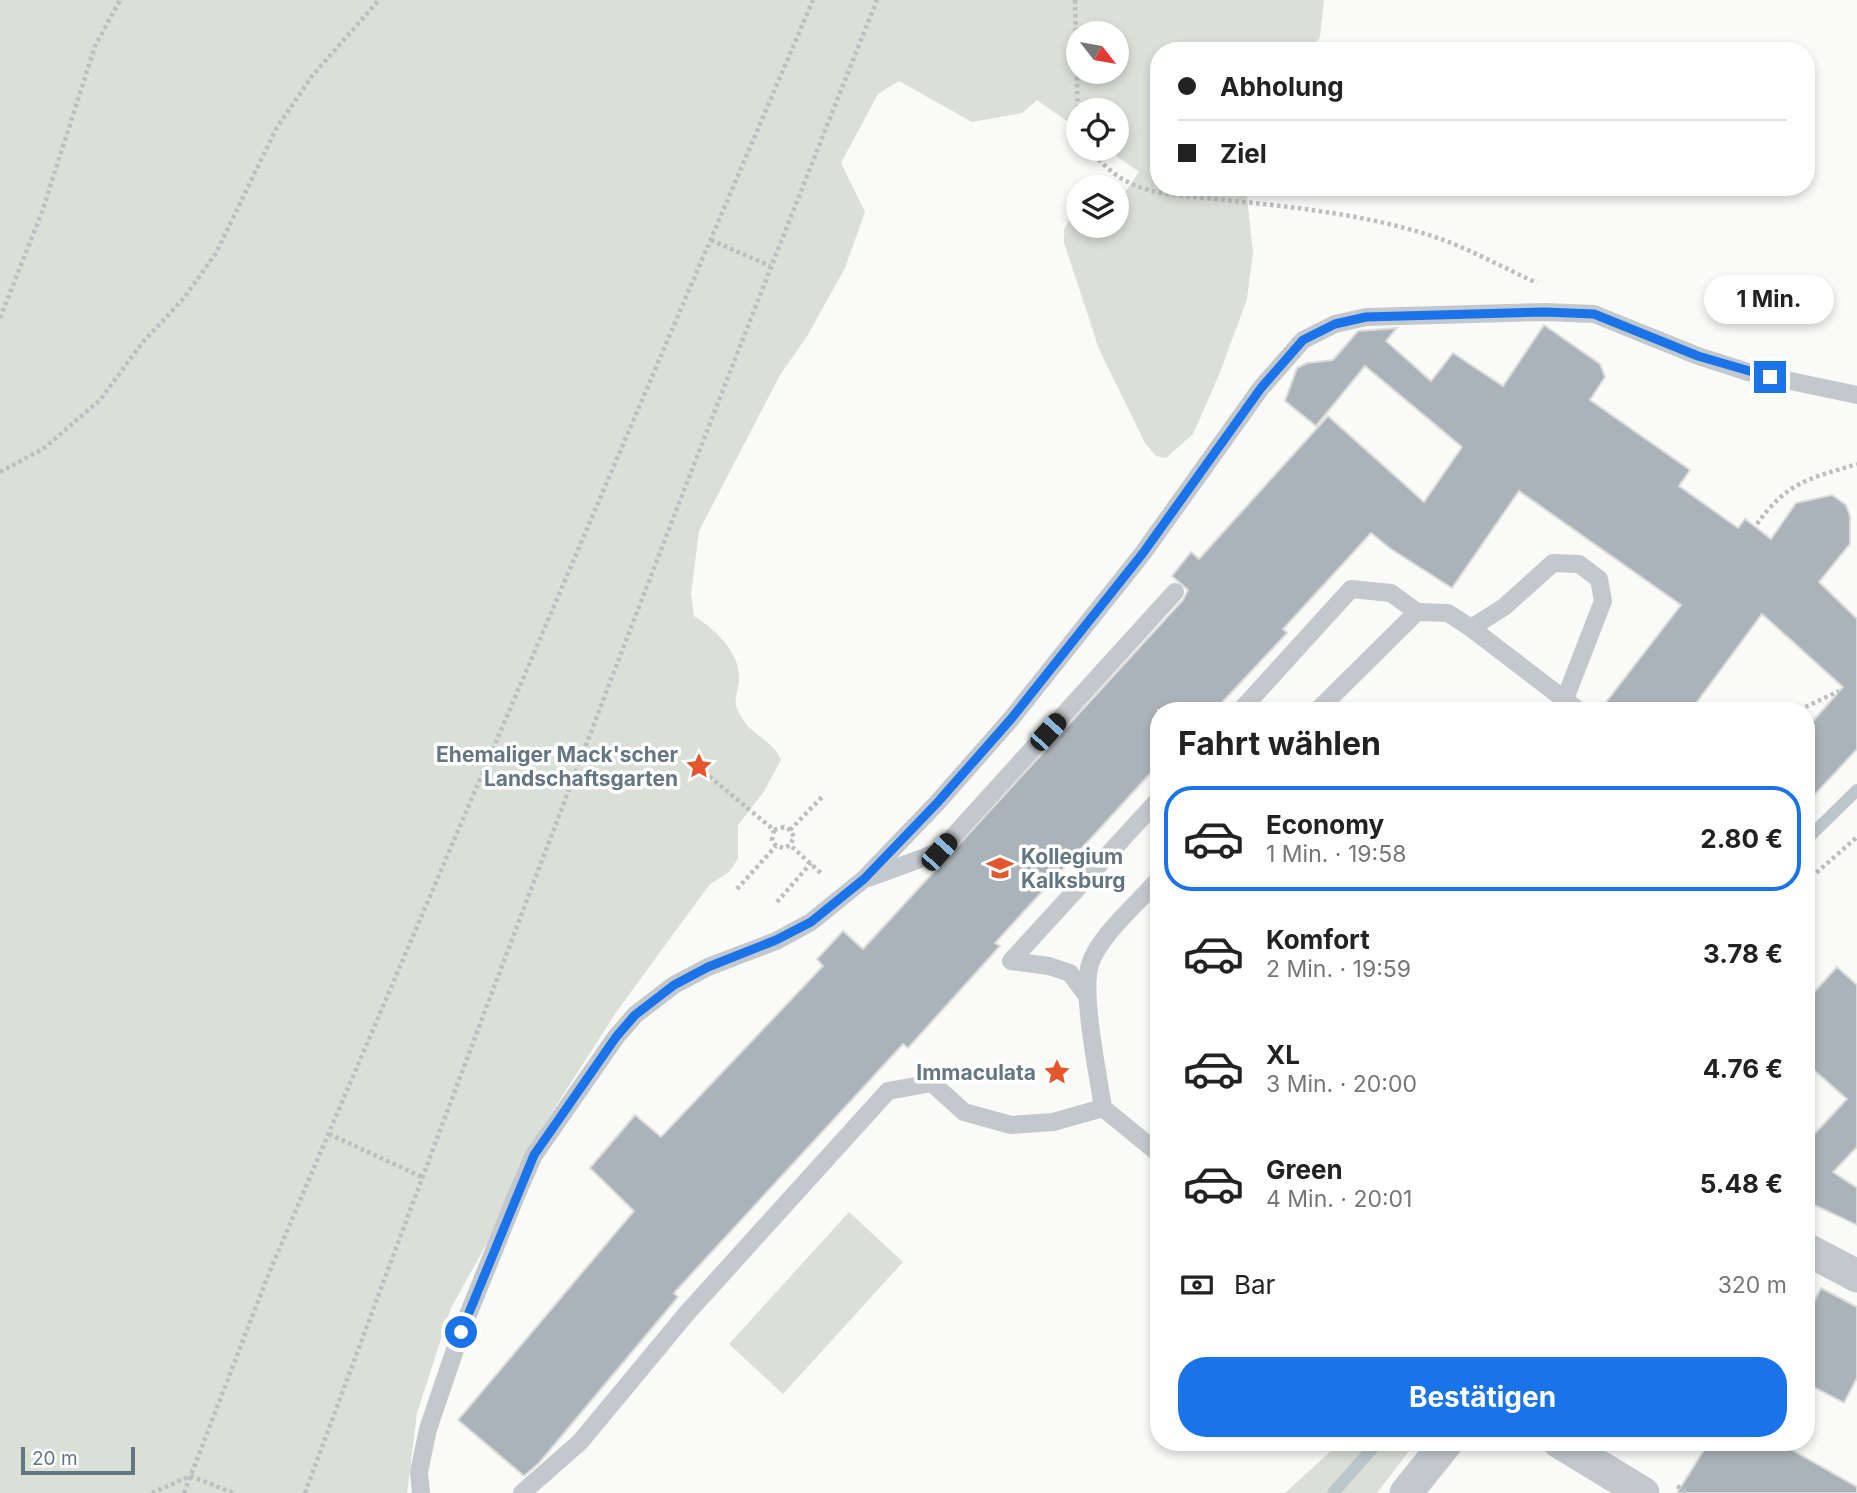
<!DOCTYPE html>
<html lang="de">
<meta charset="utf-8">
<style>
body{margin:0;font-family:Inter,sans-serif;background:#f2f2f2;color:#222;height:100vh;display:flex;flex-direction:column;font-size:26px;white-space:nowrap}
*{box-sizing:border-box;margin:0}
p{font-size:23px;color:#767676}
.icon{flex:none;width:38px;height:38px;fill:none;stroke:currentColor;stroke-width:2;stroke-linecap:round;stroke-linejoin:round}
.map{position:relative;flex:1;overflow:hidden}
.drawer{position:absolute;left:1150px;top:702px;width:665px;height:749px;display:flex;flex-direction:column;background:#fff;border-radius:28px;box-shadow:0 4px 10px #0003}
.drawer>*{flex:none}
.hud{position:absolute;left:1150px;top:42px;width:665px;height:154px;border-radius:28px;box-shadow:0 4px 10px #0003;display:grid;align-content:center;height:154px;padding:0 28px;background:#fff}
.needle{width:46px;rotate:121deg}
.fabs{position:absolute;left:1066px;top:21px;display:grid;gap:14px}
.fabs a{display:grid;place-items:center;width:63px;height:63px;border-radius:50%;background:#fff;box-shadow:0 4px 10px #0003;font-size:35px}
.scale{position:absolute;left:21px;bottom:18px;width:114px;box-sizing:border-box;padding-left:7px;border:4px solid #657683;border-top:0;font-size:19px;line-height:24px;white-space:nowrap;color:#657683;-webkit-text-stroke:5px #fff;paint-order:stroke}
.end{position:absolute;width:32px;height:32px;margin:-16px;border:9px solid #1a73e8;background:#fff;box-shadow:0 0 0 4px #fff}
.from{border-radius:50%}
.bubble{position:absolute;height:49px;border-radius:24px;background:#fff;box-shadow:0 4px 10px #0003;font-size:23px;font-weight:700;line-height:49px;text-align:center}
.car{position:absolute;width:21px;height:42px;margin:-21px -10px;border-radius:9px;box-shadow:0 0 5px 2px #0007;background:linear-gradient(#222 24%,#8ab4d8 0 40%,#222 0 76%,#8ab4d8 0 86%,#222 0)}
.hud b{display:flex;align-items:center;gap:24px;height:66px;font-size:26px}
.hud b+b{border-top:2px solid #e0e0e0}
.hud i{width:18px;height:18px;background:#222}
ul{padding:0;list-style:none}
li{display:flex;align-items:center;gap:21px;height:105px;margin:0 14px 10px;padding:0 14px;border:4px solid transparent;border-radius:28px}
li div{flex:1}
li b{display:block;font-size:26px}
li em{font-style:normal;font-weight:700}
li.active{border-color:#1a73e8}
li>.icon{width:63px;height:63px;stroke-width:1.5}
h2{padding:0 28px;font-size:32px;line-height:84px}
.pay{display:flex;align-items:center;gap:18px;height:77px;padding:0 28px;font-size:26px}
.pay p{margin-inline-start:auto}
.button{display:flex;gap:14px;margin-top:auto;padding:14px 28px}
.button a{flex:1;height:80px;border-radius:28px;background:#1a73e8;color:#fff;font-size:28px;font-weight:700;line-height:80px;text-align:center}
.map>svg:first-child{display:block}
.green{fill:#dadfd7;fill-rule:evenodd}
.lines{fill:none;stroke-linecap:round;stroke-linejoin:round}
.stream{stroke:#bbc7cb;stroke-width:12}
.building{fill:#aab3b9;stroke:#dcdcda;stroke-width:2}
.path{stroke:#bbbfc2;stroke-width:4.5;stroke-dasharray:3.5 3.5;stroke-linecap:butt}
.lane{stroke:#c3c8cc;stroke-width:18}
.street{stroke:#c3c8cc;stroke-width:33}
.route{stroke:#1a73e8;stroke-width:9}
.labels{text-anchor:middle;dominant-baseline:central;stroke-width:7;stroke-linejoin:round;paint-order:stroke}
.poi-label{font-size:21px;font-weight:bold;fill:#657683;stroke:#fff;text-anchor:end}
</style>
<div class="map">
<svg width="1857" height="1493" viewBox="0 0 1857 1493">
<rect width="100%" height="100%" fill="#fafaf8"/>
<g class="green">
<path d="M 0,0 L 1324,0 L 1320,37 L 1311,51 L 1158,51 L 1158,187 L 1246,187 L 1253,253 L 1247,299 L 1219,375 L 1193,434 L 1166,458 L 1156,456 L 1145,443 L 1099,349 L 1064,243 L 1064,230 L 1069,220 L 1078,217 L 1078,226 L 1116,226 L 1117,201 L 1121,198 L 1139,172 L 1107,149 L 1116,149 L 1116,110 L 1078,110 L 1078,129 L 1037,100 L 1022,113 L 972,122 L 899,81 L 878,94 L 841,163 L 865,212 L 845,268 L 806,338 L 780,375 L 699,531 L 691,594 L 694,616 C 713,628 738,650 739,675 C 740,696 728,698 744,721 C 755,737 773,741 781,760 L 763,793 L 738,825 L 738,859 L 729,872 L 710,884 L 617,1011 L 527,1151 L 491,1236 L 451,1308 L 417,1413 L 407,1493 L 0,1493 ZM 1078,33 L 1116,33 L 1116,72 L 1078,72 Z"/>
<path d="M 849,1212 L 903,1262 L 783,1394 L 729,1344 Z"/>
<path d="M 1341,1442 L 1416,1442 L 1377,1493 L 1285,1493 Z"/>
</g>
<g class="lines">
<g class="stream">
<path d="M 1806,840 L 1857,790"/>
<path d="M 1333,1493 L 1378,1442"/>
</g>
</g>
<g class="building">
<path d="M 1544,325 L 1600,364 L 1605,377 L 1590,400 L 1690,470 L 1679,486 L 1738,528 L 1745,519 L 1771,539 L 1796,503 L 1832,495 L 1846,505 L 1850,516 L 1850,544 L 1819,582 L 1857,619 L 1857,749 L 1806,804 L 1806,729 L 1843,687 L 1762,614 L 1691,710 L 1600,710 L 1681,605 L 1519,491 L 1452,588 L 1391,549 L 1371,533 L 1283,629 L 1287,633 L 1215,710 L 1158,710 L 1158,765 L 995,943 L 1000,946 L 908,1048 L 903,1044 L 674,1293 L 678,1297 L 539,1463 L 524,1476 L 458,1420 L 634,1211 L 590,1168 L 635,1115 L 661,1137 L 823,966 L 817,959 L 843,931 L 863,949 L 1183,600 L 1188,590 L 1172,576 L 1191,552 L 1199,559 L 1328,416 L 1424,502 L 1462,447 L 1365,366 L 1316,426 L 1285,401 L 1297,368 L 1307,363 L 1333,360 L 1358,331 L 1397,328 L 1386,341 L 1431,381 L 1453,353 L 1503,386 Z"/>
<path d="M 1837,967 L 1857,985 L 1857,1147 L 1833,1172 L 1857,1188 L 1857,1225 L 1806,1201 L 1806,1143 L 1847,1099 L 1806,1063 L 1806,1001 Z"/>
<path d="M 1821,1288 L 1857,1307 L 1857,1378 L 1844,1403 L 1806,1383 L 1806,1317 Z"/>
<path d="M 1709,1442 L 1778,1442 L 1857,1487 L 1857,1493 L 1677,1493 Z"/>
</g>
<g class="lines">
<g class="path">
<path d="M 1075,0 L 1078,124"/>
<path d="M 1089,149 C 1112,175 1126,185 1160,193 C 1251,204 1348,208 1435,237 C 1470,249 1504,268 1537,283"/>
<path d="M 711,240 L 770,266"/>
<path d="M 0,318 L 42,212 L 95,46 L 120,0"/>
<path d="M 0,472 L 43,449 L 100,400 L 142,343 L 184,298 L 216,253 L 276,129 L 312,76 L 379,0"/>
<path d="M 1757,524 C 1788,481 1809,479 1857,464"/>
<path d="M 1799,710 L 1839,691"/>
<path d="M 704,772 L 774,830 L 772,840 L 776,846 L 784,848 L 790,845 L 823,875"/>
<path d="M 774,830 L 784,827 L 790,830 L 794,837 L 790,845"/>
<path d="M 790,830 L 823,796"/>
<path d="M 1806,882 L 1857,837"/>
<path d="M 737,889 L 776,846"/>
<path d="M 777,902 L 811,863"/>
<path d="M 329,1134 L 422,1177"/>
<path d="M 1677,1486 L 1688,1493"/>
<path d="M 152,1493 L 190,1476 L 234,1493"/>
<path d="M 184,1493 L 269,1273 L 813,0"/>
<path d="M 305,1493 C 490,993 679,495 877,0"/>
</g>
<g class="lane">
<path d="M 1471,628 L 1504,607 L 1553,563 L 1579,564 L 1599,579 L 1603,601 L 1565,699"/>
<path d="M 1241,710 L 1351,589 L 1391,593 L 1417,612"/>
<path d="M 1318,710 L 1417,612 L 1448,613 L 1471,628 L 1578,710"/>
<path d="M 868,878 L 939,852 L 1175,592"/>
<path d="M 1158,880 C 1139,902 1099,936 1090,964 C 1081,993 1098,1074 1103,1108 L 1158,1153"/>
<path d="M 1087,996 L 1070,973 L 1049,966 L 1011,961 L 1158,800"/>
<path d="M 421,1493 L 419,1472 L 428,1429 L 461,1332 L 516,1196 L 534,1155 L 616,1037 L 635,1015 L 674,985 L 708,967 L 776,941 L 811,922 L 864,879 L 937,803 L 1011,719 L 1143,553 L 1261,388 L 1303,340 L 1335,324 L 1366,317 L 1545,312 L 1594,314 L 1698,356 L 1748,372 L 1857,395"/>
<path d="M 522,1493 L 580,1442 L 687,1313 L 888,1091 L 932,1083 L 964,1112 L 1011,1125 L 1053,1122 L 1103,1108"/>
</g>
<g class="street">
<path d="M 1806,1249 L 1857,1276"/>
<path d="M 1559,1442 L 1643,1493"/>
<path d="M 1406,1493 L 1447,1442"/>
</g>
</g>
<g class="lines">
<path class="route" d="M 461,1332 L 534,1155 L 616,1037 L 635,1015 L 674,985 L 708,967 L 776,940 L 811,922 L 864,879 L 937,803 L 1011,719 L 1143,553 L 1261,388 L 1303,340 L 1335,324 L 1366,317 L 1545,312 L 1594,314 L 1698,356 L 1770,377"/>
</g>
<defs>
<symbol id="sight-bare" viewBox="-9 -9 18 18"><path d="M0-6L1.8-2.2L6-1.7L2.9 1.2L3.7 5.4L0 3.3L-3.7 5.4L-2.9 1.2L-6-1.7L-1.8-2.2Z" fill="#e4572e" stroke="#fff" stroke-width="2.5" paint-order="stroke"/></symbol>
<symbol id="school-bare" viewBox="-9 -9 18 18"><path d="M0-5L7-2L0 1L-7-2ZM-4 1L0 2.5L4 1V4Q0 6-4 4Z" fill="#e4572e" stroke="#fff" stroke-width="2.5" paint-order="stroke"/></symbol>
</defs>
<g fill-rule="evenodd">
<use href="#sight-bare" x="680" y="747" width="38" height="38"/>
<use href="#school-bare" x="981" y="849" width="38" height="38"/>
<use href="#sight-bare" x="1038" y="1053" width="38" height="38"/>
</g>
<g class="labels">
<g class="poi-label">
<text x="678" y="754">Ehemaliger Mack'scher<tspan x="678" dy="24">Landschaftsgarten</tspan></text>
<text x="1021" y="856" text-anchor="start">Kollegium<tspan x="1021" dy="24">Kalksburg</tspan></text>
<text x="1036" y="1072">Immaculata</text>
</g>
</g>
</svg>
<div class="fabs">
<a><svg class="needle" viewBox="-14 -14 28 28"><path d="M0-13l5 13h-10z" fill="#e53935"/><path d="M0 13l5-13h-10z" fill="#767676"/></svg></a>
<a><svg class="icon" aria-label="locate" viewBox="0 0 24 24"><circle cx="12" cy="12" r="6"/><path d="M12 2v4M12 18v4M2 12h4M18 12h4"/></svg></a>
<a><svg class="icon" aria-label="layers" viewBox="0 0 24 24"><path d="M12 4l9 5-9 5-9-5zM3 14l9 5 9-5"/></svg></a>
</div>
<div class="scale">20 m</div>
<i class="end from" style="left:461px;top:1332px"></i>
<i class="end" style="left:1770px;top:377px"></i>
<div class="bubble" style="left:1704px;top:275px;width:130px">1 Min.</div>
<i class="car" style="left:1048px;top:732px;rotate:42deg"></i>
<i class="car" style="left:939px;top:852px;rotate:42deg"></i>
<div class="hud">
<b><i class="from"></i>Abholung</b>
<b><i></i>Ziel</b>
</div>
<section class="drawer">
<h2>Fahrt wählen</h2>
<ul>
<li class="active"><svg class="icon" aria-label="car" viewBox="0 0 24 24"><path d="M5 17H2v-5l4-1 3-4h7l3 4 3 1v5h-3M9 17h6M6 11h13"/><circle cx="7" cy="17" r="2"/><circle cx="17" cy="17" r="2"/></svg><div><b>Economy</b><p>1 Min. · 19:58</p></div><em>2.80 €</em></li>
<li><svg class="icon" aria-label="car" viewBox="0 0 24 24"><path d="M5 17H2v-5l4-1 3-4h7l3 4 3 1v5h-3M9 17h6M6 11h13"/><circle cx="7" cy="17" r="2"/><circle cx="17" cy="17" r="2"/></svg><div><b>Komfort</b><p>2 Min. · 19:59</p></div><em>3.78 €</em></li>
<li><svg class="icon" aria-label="car" viewBox="0 0 24 24"><path d="M5 17H2v-5l4-1 3-4h7l3 4 3 1v5h-3M9 17h6M6 11h13"/><circle cx="7" cy="17" r="2"/><circle cx="17" cy="17" r="2"/></svg><div><b>XL</b><p>3 Min. · 20:00</p></div><em>4.76 €</em></li>
<li><svg class="icon" aria-label="car" viewBox="0 0 24 24"><path d="M5 17H2v-5l4-1 3-4h7l3 4 3 1v5h-3M9 17h6M6 11h13"/><circle cx="7" cy="17" r="2"/><circle cx="17" cy="17" r="2"/></svg><div><b>Green</b><p>4 Min. · 20:01</p></div><em>5.48 €</em></li>
</ul>
<div class="pay"><svg class="icon" aria-label="cash" viewBox="0 0 24 24"><path d="M3 7h18v10H3z"/><circle cx="12" cy="12" r="2"/></svg>Bar<p>320 m</p></div>
<div class="button"><a>Bestätigen</a></div>
</section>
</div>
